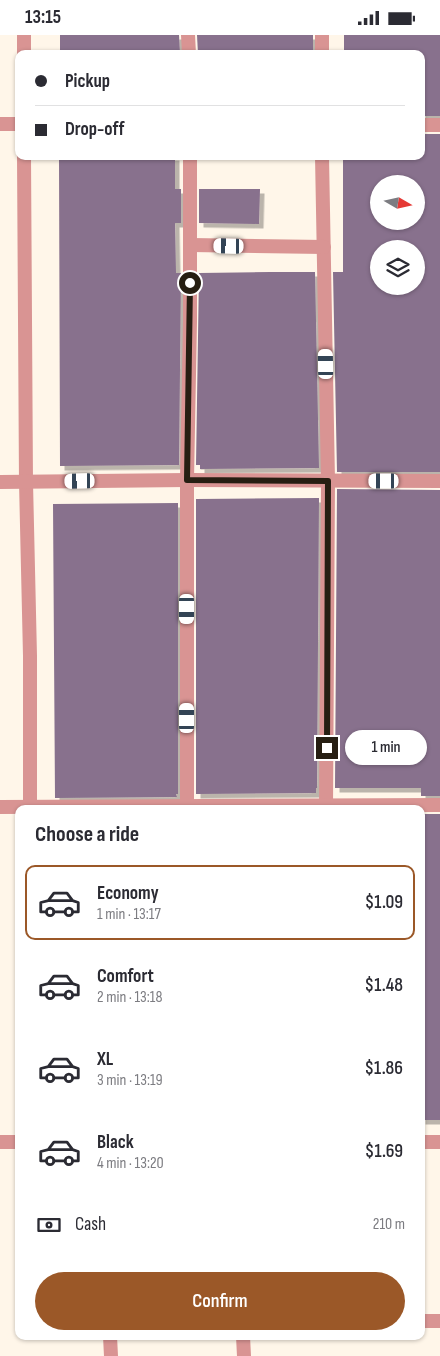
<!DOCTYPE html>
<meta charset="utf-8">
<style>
body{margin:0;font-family:"Sofia Sans Condensed",sans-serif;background:#f7f7f7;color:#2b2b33;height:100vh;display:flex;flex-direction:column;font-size:19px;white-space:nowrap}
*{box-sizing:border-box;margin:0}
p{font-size:16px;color:#7c7c81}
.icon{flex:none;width:28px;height:28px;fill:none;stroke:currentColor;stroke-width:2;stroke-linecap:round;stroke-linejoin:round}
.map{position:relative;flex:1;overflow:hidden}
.details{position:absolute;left:15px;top:770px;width:410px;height:535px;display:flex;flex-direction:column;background:#fff;border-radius:10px;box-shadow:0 1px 4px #0004}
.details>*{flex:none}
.top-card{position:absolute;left:15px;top:15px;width:410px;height:110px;border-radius:10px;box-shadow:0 1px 4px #0004;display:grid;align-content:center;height:110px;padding:0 20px;background:#fff}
.needle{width:32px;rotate:99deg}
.buttons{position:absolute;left:370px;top:140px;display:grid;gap:10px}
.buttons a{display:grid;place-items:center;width:55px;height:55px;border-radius:50%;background:#fff;box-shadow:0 1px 4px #0004;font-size:25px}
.end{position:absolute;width:22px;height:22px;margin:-11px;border:6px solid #261e12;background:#fff;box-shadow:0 0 0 2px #fff}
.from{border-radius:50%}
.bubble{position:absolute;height:35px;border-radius:18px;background:#fff;box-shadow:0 1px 4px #0004;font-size:16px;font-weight:600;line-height:35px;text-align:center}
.car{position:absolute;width:15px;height:30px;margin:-15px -8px;border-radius:6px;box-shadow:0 0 4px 1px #0007;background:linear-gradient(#fff 24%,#345 0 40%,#fff 0 76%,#345 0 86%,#fff 0)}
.top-card b{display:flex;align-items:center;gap:18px;height:48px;font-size:19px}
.top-card b+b{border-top:1px solid #e1e1e2}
.top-card i{width:12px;height:12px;background:#2b2b33}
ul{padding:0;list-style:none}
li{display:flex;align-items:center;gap:15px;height:75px;margin:0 10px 8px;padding:0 10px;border:2px solid transparent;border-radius:10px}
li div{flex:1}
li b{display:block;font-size:19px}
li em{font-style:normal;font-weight:600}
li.selected{border-color:#9b5828}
li>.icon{width:45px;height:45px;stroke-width:1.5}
h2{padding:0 20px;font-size:22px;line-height:60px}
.pay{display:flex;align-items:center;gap:12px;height:55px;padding:0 20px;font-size:19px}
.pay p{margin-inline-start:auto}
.action{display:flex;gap:10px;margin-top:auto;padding:10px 20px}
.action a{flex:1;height:58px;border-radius:30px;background:#9b5828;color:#fff;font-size:20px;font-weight:600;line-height:58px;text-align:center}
.status{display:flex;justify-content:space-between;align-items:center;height:35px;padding:0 25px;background:#fff;direction:ltr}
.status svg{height:14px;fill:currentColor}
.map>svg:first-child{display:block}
.building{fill:#88718d;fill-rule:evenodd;filter:url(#shadow)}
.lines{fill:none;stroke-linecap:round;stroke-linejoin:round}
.minor{stroke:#d99493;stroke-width:14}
.tertiary{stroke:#d99493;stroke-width:14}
.route{stroke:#261e12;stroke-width:6}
</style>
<div class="status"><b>13:15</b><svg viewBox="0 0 49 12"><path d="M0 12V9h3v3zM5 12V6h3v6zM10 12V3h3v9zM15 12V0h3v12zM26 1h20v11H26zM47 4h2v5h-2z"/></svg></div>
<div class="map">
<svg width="440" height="1321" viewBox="0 0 440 1321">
<defs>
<filter id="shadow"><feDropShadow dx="4.5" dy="4.5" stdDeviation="0" flood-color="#0004"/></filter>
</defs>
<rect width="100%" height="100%" fill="#fff6e9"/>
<g class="building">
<path d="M 60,0 L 179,0 L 180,19 L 60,19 Z"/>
<path d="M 197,0 L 313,0 L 313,19 L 198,19 Z"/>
<path d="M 344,0 L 440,0 L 440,81 L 421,81 L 421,19 L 344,19 Z"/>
<path d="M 421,99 L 440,99 L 440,437 L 337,437 L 333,237 L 343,237 L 343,121 L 421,121 ZM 379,149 L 416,149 L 416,186 L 379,186 ZM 379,214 L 416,214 L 416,251 L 379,251 Z"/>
<path d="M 59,121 L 175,121 L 175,154 L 181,154 L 181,188 L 175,188 L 176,238 L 181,238 L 179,430 L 60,431 Z"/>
<path d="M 199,154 L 260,154 L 259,189 L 199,188 Z"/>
<path d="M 271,237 L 315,237 L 319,433 L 200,434 L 200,430 L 196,430 L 199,238 Z"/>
<path d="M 337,454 L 440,455 L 440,761 L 421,761 L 421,753 L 335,753 Z"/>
<path d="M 319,463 L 317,753 L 316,753 L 316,758 L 196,759 L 196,464 Z"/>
<path d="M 178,468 L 178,759 L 176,759 L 177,762 L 55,763 L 53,469 Z"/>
<rect x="421" y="779" width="19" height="306"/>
</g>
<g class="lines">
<g class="minor">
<path d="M 188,0 L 189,19"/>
<path d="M 24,19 L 24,0"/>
<path d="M 322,19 L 322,0"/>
<path d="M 0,89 L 19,89"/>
<path d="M 421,90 L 440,90"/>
<path d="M 24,121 L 26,447 L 30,621 L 30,774"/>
<path d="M 322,121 L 328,446 L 326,774"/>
<path d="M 191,210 L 324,212"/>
<path d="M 0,447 L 187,445 L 440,446"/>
<path d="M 0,772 L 440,770"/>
<path d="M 187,774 L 187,445 L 190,286 L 190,121"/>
<path d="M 421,1286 L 440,1286"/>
<path d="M 110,1301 L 111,1321"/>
<path d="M 243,1301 L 244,1321"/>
</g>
<g class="tertiary">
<path d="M 0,1107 L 19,1107"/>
<path d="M 421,1107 L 440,1107"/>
</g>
</g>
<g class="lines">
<path class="route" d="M 190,248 L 187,445 L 328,446 L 327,713"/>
</g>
</svg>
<div class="buttons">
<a><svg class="needle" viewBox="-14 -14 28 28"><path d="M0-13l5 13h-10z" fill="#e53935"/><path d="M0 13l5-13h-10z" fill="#7c7c81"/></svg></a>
<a><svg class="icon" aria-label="layers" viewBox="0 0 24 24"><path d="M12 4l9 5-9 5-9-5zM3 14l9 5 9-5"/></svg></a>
</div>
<i class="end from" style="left:190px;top:248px"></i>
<i class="end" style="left:327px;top:713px"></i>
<div class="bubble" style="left:345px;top:695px;width:82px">1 min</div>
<i class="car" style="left:229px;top:211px;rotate:271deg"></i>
<i class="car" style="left:326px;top:329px;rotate:359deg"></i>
<i class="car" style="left:80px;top:446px;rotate:269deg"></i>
<i class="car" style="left:384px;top:446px;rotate:270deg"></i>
<i class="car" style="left:187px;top:574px;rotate:180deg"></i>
<i class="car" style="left:187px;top:683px;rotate:0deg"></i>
<div class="top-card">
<b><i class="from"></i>Pickup</b>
<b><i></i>Drop-off</b>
</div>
<section class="details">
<h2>Choose a ride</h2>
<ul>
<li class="selected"><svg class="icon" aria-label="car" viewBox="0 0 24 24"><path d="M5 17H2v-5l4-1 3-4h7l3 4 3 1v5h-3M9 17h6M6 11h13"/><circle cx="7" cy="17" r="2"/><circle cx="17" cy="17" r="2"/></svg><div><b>Economy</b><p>1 min · 13:17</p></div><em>$1.09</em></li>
<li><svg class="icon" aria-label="car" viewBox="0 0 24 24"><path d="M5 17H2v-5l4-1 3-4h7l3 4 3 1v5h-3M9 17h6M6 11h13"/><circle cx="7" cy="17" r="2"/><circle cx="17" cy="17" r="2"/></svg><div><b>Comfort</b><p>2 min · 13:18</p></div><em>$1.48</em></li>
<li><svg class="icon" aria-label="car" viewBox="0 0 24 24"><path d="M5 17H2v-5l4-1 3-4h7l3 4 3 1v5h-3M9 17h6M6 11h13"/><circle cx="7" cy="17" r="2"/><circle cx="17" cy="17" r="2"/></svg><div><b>XL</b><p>3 min · 13:19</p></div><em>$1.86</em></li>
<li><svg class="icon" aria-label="car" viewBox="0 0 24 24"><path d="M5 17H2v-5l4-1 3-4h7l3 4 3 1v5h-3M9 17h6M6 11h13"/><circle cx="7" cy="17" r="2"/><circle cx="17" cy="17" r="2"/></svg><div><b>Black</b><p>4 min · 13:20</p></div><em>$1.69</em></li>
</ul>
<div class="pay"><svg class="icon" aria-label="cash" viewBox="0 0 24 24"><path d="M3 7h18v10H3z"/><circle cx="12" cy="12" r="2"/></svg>Cash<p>210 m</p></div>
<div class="action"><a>Confirm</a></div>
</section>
</div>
